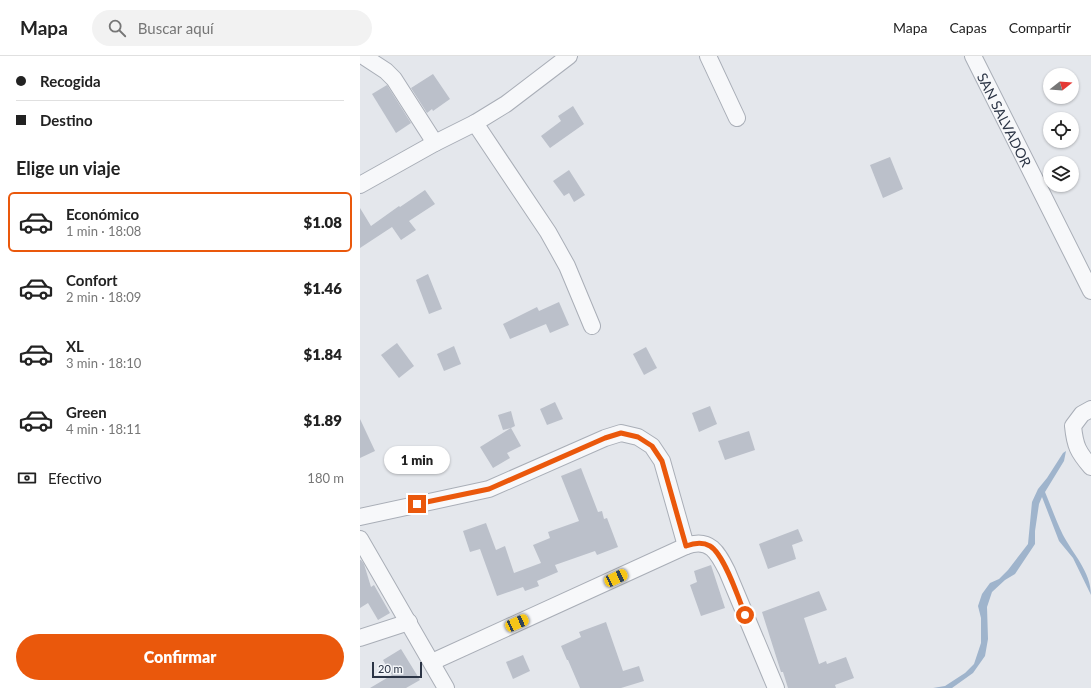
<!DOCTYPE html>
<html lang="es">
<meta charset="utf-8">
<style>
body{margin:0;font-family:Lato,sans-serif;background:#f2f2f2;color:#222;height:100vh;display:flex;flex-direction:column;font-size:15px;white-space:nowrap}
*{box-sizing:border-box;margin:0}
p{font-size:13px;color:#767676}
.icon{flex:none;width:22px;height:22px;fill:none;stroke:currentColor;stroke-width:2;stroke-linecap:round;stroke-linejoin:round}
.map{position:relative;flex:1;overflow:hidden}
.panel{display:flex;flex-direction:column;background:#fff;width:360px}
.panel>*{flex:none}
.hud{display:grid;align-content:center;height:88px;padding:0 16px;background:#fff}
.needle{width:26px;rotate:73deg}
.tools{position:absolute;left:683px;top:12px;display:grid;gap:8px}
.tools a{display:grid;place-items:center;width:36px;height:36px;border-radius:50%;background:#fff;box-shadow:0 1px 3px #0004;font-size:20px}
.scale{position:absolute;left:12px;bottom:10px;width:50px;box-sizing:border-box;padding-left:4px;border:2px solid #2b3445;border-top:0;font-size:11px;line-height:14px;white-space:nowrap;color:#2b3445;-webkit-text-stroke:3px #f4f6f9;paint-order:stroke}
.end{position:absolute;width:18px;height:18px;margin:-9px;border:5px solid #ea580c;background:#fff;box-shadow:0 0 0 2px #fff}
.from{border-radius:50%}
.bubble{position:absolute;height:28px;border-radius:14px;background:#fff;box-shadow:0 1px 3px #0004;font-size:13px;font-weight:800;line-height:28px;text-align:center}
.car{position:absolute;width:12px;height:24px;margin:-12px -6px;border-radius:5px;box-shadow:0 0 3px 1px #0007;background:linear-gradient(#f5c518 24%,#345 0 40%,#f5c518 0 76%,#345 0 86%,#f5c518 0)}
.hud b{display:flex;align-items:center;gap:14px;height:38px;font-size:15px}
.hud b+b{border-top:1px solid #e0e0e0}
.hud i{width:10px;height:10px;background:#222}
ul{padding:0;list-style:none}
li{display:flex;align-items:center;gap:12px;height:60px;margin:0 8px 6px;padding:0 8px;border:2px solid transparent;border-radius:6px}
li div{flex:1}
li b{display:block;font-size:15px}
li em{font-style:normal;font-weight:800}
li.selected{border-color:#ea580c}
li>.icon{width:36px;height:36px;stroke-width:1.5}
h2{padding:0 16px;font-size:18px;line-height:48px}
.pay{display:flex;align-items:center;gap:10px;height:44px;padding:0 16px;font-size:15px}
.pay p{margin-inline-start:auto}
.button{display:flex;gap:8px;margin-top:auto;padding:8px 16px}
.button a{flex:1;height:46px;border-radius:24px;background:#ea580c;color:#fff;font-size:16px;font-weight:800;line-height:46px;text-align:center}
header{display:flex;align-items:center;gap:24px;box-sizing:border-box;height:56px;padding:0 20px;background:#fff;border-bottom:1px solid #e0e0e0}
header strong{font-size:19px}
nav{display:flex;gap:22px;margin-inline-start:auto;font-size:14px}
.search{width:280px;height:36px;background:#f2f2f2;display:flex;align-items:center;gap:10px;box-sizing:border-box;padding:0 14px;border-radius:22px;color:#767676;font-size:15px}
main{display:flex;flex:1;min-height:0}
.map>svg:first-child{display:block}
.water{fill:#9fb4cc}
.building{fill:#bbc0ca}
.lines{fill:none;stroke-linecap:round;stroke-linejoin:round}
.minor-casing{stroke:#a9aeb7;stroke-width:18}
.minor{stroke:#f7f8fa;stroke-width:16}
.route{stroke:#ea580c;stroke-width:5}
.labels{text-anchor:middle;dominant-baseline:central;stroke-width:3.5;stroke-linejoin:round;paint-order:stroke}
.street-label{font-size:14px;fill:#2b3445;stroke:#f4f6f9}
</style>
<header>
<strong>Mapa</strong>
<div class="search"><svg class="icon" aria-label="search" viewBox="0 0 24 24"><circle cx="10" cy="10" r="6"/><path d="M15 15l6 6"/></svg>Buscar aquí</div>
<nav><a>Mapa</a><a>Capas</a><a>Compartir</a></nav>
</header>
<main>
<section class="panel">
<div class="hud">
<b><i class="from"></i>Recogida</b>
<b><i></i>Destino</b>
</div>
<h2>Elige un viaje</h2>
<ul>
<li class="selected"><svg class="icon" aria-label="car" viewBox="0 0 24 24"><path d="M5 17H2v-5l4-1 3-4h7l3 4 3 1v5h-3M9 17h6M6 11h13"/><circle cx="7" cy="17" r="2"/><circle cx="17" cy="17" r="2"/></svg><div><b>Económico</b><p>1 min · 18:08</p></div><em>$1.08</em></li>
<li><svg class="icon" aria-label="car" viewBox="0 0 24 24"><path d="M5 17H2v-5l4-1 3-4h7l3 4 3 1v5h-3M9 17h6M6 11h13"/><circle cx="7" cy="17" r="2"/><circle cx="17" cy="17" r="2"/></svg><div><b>Confort</b><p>2 min · 18:09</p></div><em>$1.46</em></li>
<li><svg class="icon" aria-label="car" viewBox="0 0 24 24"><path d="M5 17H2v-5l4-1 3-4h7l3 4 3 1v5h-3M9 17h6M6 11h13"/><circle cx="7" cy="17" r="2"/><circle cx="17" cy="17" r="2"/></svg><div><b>XL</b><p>3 min · 18:10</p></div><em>$1.84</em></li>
<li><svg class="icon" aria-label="car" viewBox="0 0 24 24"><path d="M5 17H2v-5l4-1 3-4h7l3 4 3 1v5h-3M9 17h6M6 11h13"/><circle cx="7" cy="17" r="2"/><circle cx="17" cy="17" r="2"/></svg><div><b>Green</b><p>4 min · 18:11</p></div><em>$1.89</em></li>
</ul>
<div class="pay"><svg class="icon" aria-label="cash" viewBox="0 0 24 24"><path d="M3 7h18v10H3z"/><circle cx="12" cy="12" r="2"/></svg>Efectivo<p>180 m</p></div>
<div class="button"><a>Confirmar</a></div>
</section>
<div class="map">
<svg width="731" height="632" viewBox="0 0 731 632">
<rect width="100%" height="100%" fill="#e4e7ec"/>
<path class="water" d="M 706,395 L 704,405 L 685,436 C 691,450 696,465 703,479 C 713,498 731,516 731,539 L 713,502 L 699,485 L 682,441 L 679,448 L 675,475 L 675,488 L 655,518 L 645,524 L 632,536 L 627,551 L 628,583 L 625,600 L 613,617 L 592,632 L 573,632 L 585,630 L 605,617 L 614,608 L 621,587 L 621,562 L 618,550 L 622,538 L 630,527 L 639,523 L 648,514 L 668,488 L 672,446 L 678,433 L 687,422 L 703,397 Z"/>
<g class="building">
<path d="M 73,18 L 90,43 L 73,55 L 72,53 L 67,57 L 51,32 Z"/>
<path d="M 27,29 L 51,67 L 36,77 L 12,38 Z"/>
<path d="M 213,50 L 224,68 L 190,92 L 181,80 L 201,65 L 198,60 Z"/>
<path d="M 530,101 L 543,133 L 523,142 L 510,109 Z"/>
<path d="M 209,114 L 225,139 L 214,146 L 209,137 L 204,140 L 193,125 Z"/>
<path d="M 65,134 L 75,148 L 49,165 L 56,174 L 41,184 L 32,171 L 0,192 L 0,152 L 11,170 L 39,150 L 40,151 Z"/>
<path d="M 68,218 L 82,253 L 69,258 L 56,224 Z"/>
<path d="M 199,246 L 209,269 L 190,277 L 186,268 L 150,283 L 143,268 L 177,251 L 179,255 Z"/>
<path d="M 37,287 L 54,310 L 39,322 L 21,299 Z"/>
<path d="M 94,290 L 101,308 L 84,315 L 77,298 Z"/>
<path d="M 286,291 L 297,312 L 284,319 L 273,298 Z"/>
<path d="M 195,346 L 203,363 L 187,369 L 180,353 Z"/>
<path d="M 350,350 L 357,368 L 339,376 L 332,357 Z"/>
<path d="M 151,355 L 155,370 L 151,372 L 161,390 L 147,397 L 150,402 L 133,412 L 120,391 L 151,372 L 143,374 L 138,359 Z"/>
<path d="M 0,363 L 15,395 L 0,402 Z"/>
<path d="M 389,375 L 395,394 L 365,404 L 358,385 Z"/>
<path d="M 221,412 L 238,456 L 242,455 L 244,463 L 247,462 L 258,491 L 237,499 L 235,495 L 195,509 L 198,516 L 177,525 L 179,530 L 165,535 L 163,531 L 137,540 L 120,493 L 110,496 L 103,475 L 126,467 L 136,494 L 145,490 L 154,517 L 181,507 L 173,489 L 190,482 L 188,476 L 219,465 L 201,420 Z"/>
<path d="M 438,473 L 443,485 L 432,489 L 436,503 L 408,513 L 399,488 Z"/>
<path d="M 0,504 L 1,504 L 4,508 L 11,531 L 14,529 L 30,557 L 18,564 L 8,547 L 0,552 Z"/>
<path d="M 351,509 L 365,552 L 341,560 L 330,529 L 337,526 L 334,515 Z"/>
<path d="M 459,535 L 467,554 L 444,562 L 459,608 L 466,605 L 467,608 L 486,601 L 494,622 L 475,629 L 476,632 L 428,632 L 423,616 L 421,616 L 402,556 Z"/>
<path d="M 246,566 L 263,615 L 279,610 L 284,625 L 261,632 L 220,632 L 208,604 L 207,604 L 201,590 L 221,581 L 219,576 Z"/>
<path d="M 41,593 L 60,624 L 46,632 L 10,632 L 32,619 L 23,604 Z"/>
<path d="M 163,599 L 170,615 L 153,623 L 146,606 Z"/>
</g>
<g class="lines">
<defs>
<g id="minor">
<path d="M 3,0 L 26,15 L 34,23 L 75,87"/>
<path d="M 348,0 L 377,62"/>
<path id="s1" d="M 613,0 L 731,235"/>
<path d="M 115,67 L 188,176 L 207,210 L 232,270"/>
<path d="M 0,129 L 75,87 L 115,67 L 146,48 L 209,0"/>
<path d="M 731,353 L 722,358 L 713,370 C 715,390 718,396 731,411"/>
<path d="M 0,461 L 129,433 L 245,382 L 261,377 L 278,381 L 292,390 L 302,405 L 326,490 C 350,481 358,497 367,515 L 416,632"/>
<path d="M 0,483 L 86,632"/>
<path d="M 0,582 L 49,566"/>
<path d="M 72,606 L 326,490"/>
</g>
</defs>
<use href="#minor" class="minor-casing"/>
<use href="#minor" class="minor"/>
</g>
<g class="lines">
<path class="route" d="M 57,448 L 129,433 L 245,382 L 261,377 L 278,381 L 292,390 L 302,405 L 326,490 C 334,487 343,486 350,490 C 364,498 379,543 385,559"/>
</g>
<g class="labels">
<g class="street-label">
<text stroke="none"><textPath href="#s1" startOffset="71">SAN SALVADOR</textPath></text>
</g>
</g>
</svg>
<div class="tools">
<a><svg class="needle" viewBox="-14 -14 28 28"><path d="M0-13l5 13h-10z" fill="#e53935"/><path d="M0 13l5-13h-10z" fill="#767676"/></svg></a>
<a><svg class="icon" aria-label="locate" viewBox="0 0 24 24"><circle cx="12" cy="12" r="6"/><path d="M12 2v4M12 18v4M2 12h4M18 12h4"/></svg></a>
<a><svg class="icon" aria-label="layers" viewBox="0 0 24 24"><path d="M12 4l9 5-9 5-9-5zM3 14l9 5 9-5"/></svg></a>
</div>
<div class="scale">20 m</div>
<i class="end from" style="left:385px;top:559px"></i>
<i class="end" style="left:57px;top:448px"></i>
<div class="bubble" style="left:24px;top:390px;width:66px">1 min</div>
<i class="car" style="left:256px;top:522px;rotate:65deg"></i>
<i class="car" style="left:157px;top:567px;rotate:66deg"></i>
</div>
</main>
